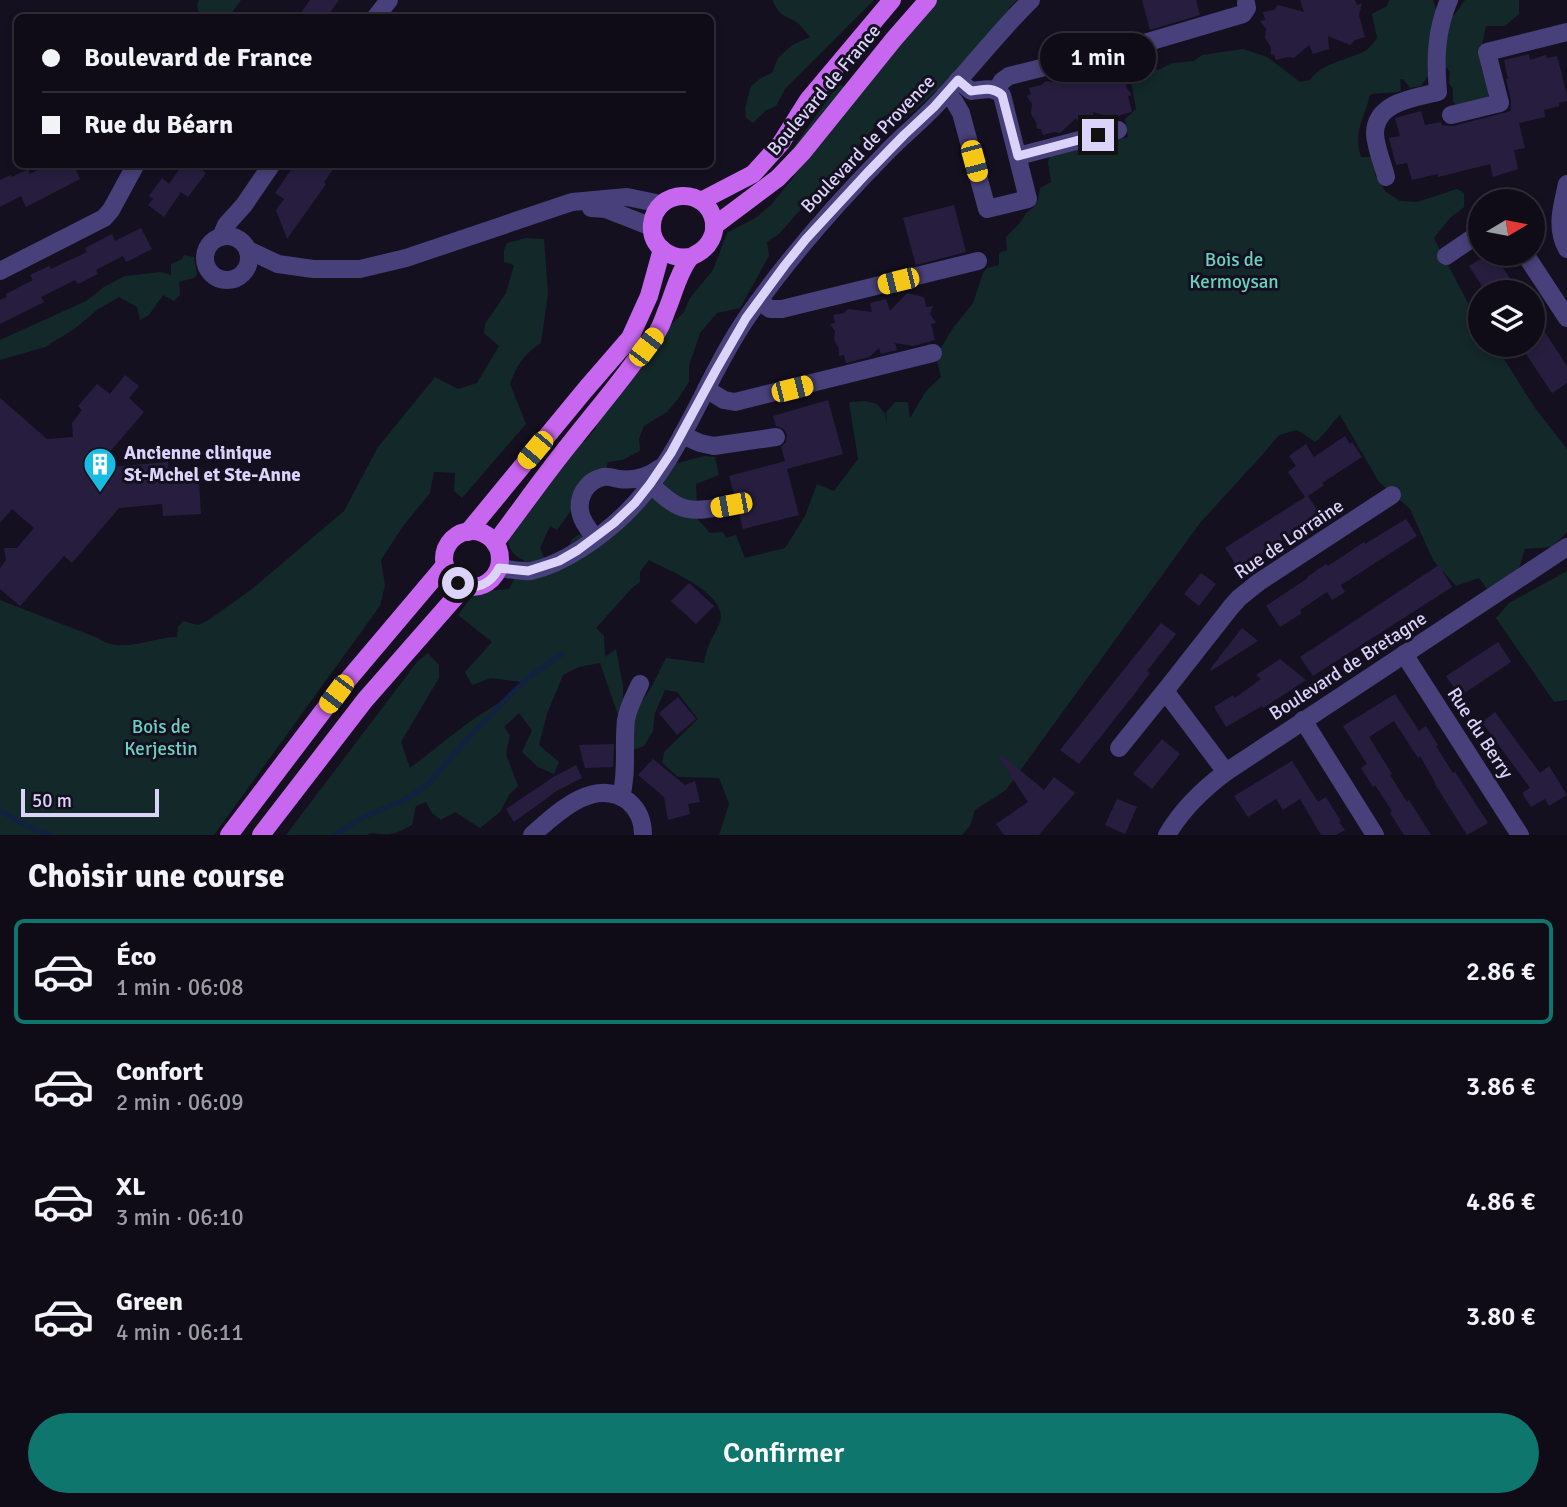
<!DOCTYPE html>
<html lang="fr">
<meta charset="utf-8">
<style>
body{margin:0;font-family:Signika,sans-serif;background:#181521;color:#f1f3f6;height:100vh;display:flex;flex-direction:column;font-size:26px;white-space:nowrap}
*{box-sizing:border-box;margin:0}
p{font-size:23px;color:#9b9ba2}
.icon{flex:none;width:38px;height:38px;fill:none;stroke:currentColor;stroke-width:2;stroke-linecap:round;stroke-linejoin:round}
.map{position:relative;height:835px;overflow:hidden}
.side{display:flex;flex-direction:column;background:#0f0c18;flex:1}
.side>*{flex:none}
.guide{position:absolute;left:14px;top:14px;width:700px;height:154px;border-radius:10px;box-shadow:0 4px 10px #0003,0 0 0 2px #2f2c37;display:grid;align-content:center;height:154px;padding:0 28px;background:#0f0c18}
.needle{width:46px;rotate:80deg}
.buttons{position:absolute;left:1468px;top:189px;display:grid;gap:14px}
.buttons a{display:grid;place-items:center;width:77px;height:77px;border-radius:50%;background:#0f0c18;box-shadow:0 4px 10px #0003,0 0 0 2px #2f2c37;font-size:35px}
.scale{position:absolute;left:21px;bottom:18px;width:138px;box-sizing:border-box;padding-left:7px;border:4px solid #dbd3fa;border-top:0;font-size:19px;line-height:24px;white-space:nowrap;color:#dbd3fa;-webkit-text-stroke:5px #141020;paint-order:stroke}
.end{position:absolute;width:32px;height:32px;margin:-16px;border:9px solid #dbd3fa;background:#111;box-shadow:0 0 0 4px #111}
.from{border-radius:50%}
.bubble{position:absolute;height:49px;border-radius:24px;background:#0f0c18;box-shadow:0 4px 10px #0003,0 0 0 2px #2f2c37;font-size:23px;font-weight:600;line-height:49px;text-align:center}
.car{position:absolute;width:21px;height:42px;margin:-21px -10px;border-radius:9px;box-shadow:0 0 5px 2px #0007;background:linear-gradient(#f5c518 24%,#345 0 40%,#f5c518 0 76%,#345 0 86%,#f5c518 0)}
.guide b{display:flex;align-items:center;gap:24px;height:66px;font-size:26px}
.guide b+b{border-top:2px solid #2f2c37}
.guide i{width:18px;height:18px;background:#f1f3f6}
ul{padding:0;list-style:none}
li{display:flex;align-items:center;gap:21px;height:105px;margin:0 14px 10px;padding:0 14px;border:4px solid transparent;border-radius:10px}
li div{flex:1}
li b{display:block;font-size:26px}
li em{font-style:normal;font-weight:600}
li.current{border-color:#0f766e}
li>.icon{width:63px;height:63px;stroke-width:1.5}
h2{padding:0 28px;font-size:32px;line-height:84px}
.cta{display:flex;gap:14px;margin-top:auto;padding:14px 28px}
.cta a{flex:1;height:80px;border-radius:42px;background:#0f766e;color:#fff;font-size:28px;font-weight:600;line-height:80px;text-align:center}
.map>svg:first-child{display:block}
.green{fill:#132829}
.lines{fill:none;stroke-linecap:round;stroke-linejoin:round}
.stream{stroke:#132141;stroke-width:5}
.building{fill:#271e3f}
.minor{stroke:#47407a;stroke-width:18}
.major{stroke:#c766ee;stroke-width:18}
.route{stroke:#dbd3fa;stroke-width:9}
.labels{text-anchor:middle;dominant-baseline:central;stroke-width:6;stroke-linejoin:round;paint-order:stroke}
.street-label{font-size:19px;fill:#dbd3fa;stroke:#141020}
.park-label{font-size:19px;fill:#68d2c0;stroke:#141020}
.poi-label{font-size:19px;font-weight:bold;fill:#dbd3fa;stroke:#141020;text-anchor:start}
</style>
<div class="map">
<svg width="1567" height="835" viewBox="0 0 1567 835">
<rect width="100%" height="100%" fill="#141020"/>
<g class="green">
<path d="M 199,0 L 241,0 L 228,18 L 200,17 L 197,6 Z"/>
<path d="M 773,0 L 874,0 L 785,89 L 776,106 L 765,111 L 753,123 L 746,118 L 745,108 L 751,86 L 761,78 L 772,73 L 778,58 L 792,45 L 810,37 C 806,32 802,27 798,23 C 785,14 779,18 773,0 Z"/>
<path d="M 935,0 L 1017,0 L 1009,8 L 1009,14 L 1001,24 L 986,35 L 964,62 L 941,87 L 905,119 L 895,120 L 884,116 L 846,161 L 830,175 L 794,217 L 779,234 L 767,242 L 769,256 L 740,308 L 717,313 L 700,333 L 689,366 L 689,382 L 678,399 L 667,412 L 644,426 L 639,439 L 640,451 L 622,460 L 608,462 L 603,477 L 573,508 L 557,530 L 550,526 L 540,548 L 549,570 L 562,558 L 573,538 L 593,528 L 620,521 L 674,464 L 704,456 L 715,457 L 719,475 L 696,484 L 697,506 L 695,516 L 710,533 L 723,532 L 726,538 L 736,535 L 745,558 L 785,548 L 805,516 L 817,484 L 834,491 L 858,459 L 849,402 L 865,401 L 877,404 L 885,414 L 887,427 L 886,412 L 895,402 L 908,402 L 910,418 L 926,391 L 941,377 L 936,356 L 953,328 L 973,303 L 983,273 L 987,268 L 999,265 L 999,253 L 1007,250 L 1006,237 L 1020,223 L 1026,213 L 1033,208 L 1038,200 L 1040,188 L 1051,182 L 1048,162 L 1051,154 L 1128,137 L 1125,119 L 1136,109 L 1127,60 L 1124,54 L 1127,49 L 1139,43 L 1148,47 L 1151,65 L 1158,70 L 1172,63 L 1194,61 L 1202,55 L 1243,49 L 1267,57 L 1300,82 L 1310,80 C 1321,63 1348,60 1365,51 C 1370,48 1373,43 1377,38 L 1372,14 L 1387,6 L 1389,0 L 1433,0 L 1438,15 L 1446,21 L 1455,14 L 1465,0 L 1519,0 L 1519,14 L 1505,26 L 1486,26 C 1484,36 1479,57 1481,65 C 1484,81 1490,78 1488,98 L 1457,106 L 1453,101 L 1453,89 L 1449,83 L 1450,72 L 1447,68 L 1431,67 L 1428,76 L 1421,86 L 1410,88 L 1403,79 L 1400,79 L 1401,91 C 1390,94 1380,92 1370,95 C 1364,120 1353,130 1361,157 L 1375,157 L 1375,175 L 1385,191 L 1400,201 L 1417,202 L 1457,189 L 1464,193 L 1464,207 L 1450,218 L 1434,238 L 1472,311 L 1480,323 L 1480,345 L 1495,345 L 1535,408 L 1567,449 L 1567,532 L 1552,547 L 1525,549 L 1519,568 L 1512,575 L 1487,589 L 1479,578 L 1456,586 L 1433,560 L 1410,509 L 1379,482 L 1340,415 C 1331,423 1325,435 1315,442 L 1297,430 L 1279,435 L 1263,454 L 1200,523 L 1006,790 L 975,810 L 970,826 L 962,835 L 719,835 L 729,804 L 719,778 L 678,777 L 662,763 L 664,752 L 698,719 L 677,692 L 665,690 L 655,713 L 653,731 L 644,746 L 633,750 L 631,717 L 651,688 L 666,658 L 704,663 C 705,658 706,652 708,647 C 711,638 717,630 720,622 C 729,594 668,570 649,560 L 640,572 L 640,582 L 632,588 L 596,628 L 604,636 L 605,657 L 616,649 L 623,685 L 623,713 L 618,715 L 600,663 L 579,667 L 563,675 L 547,714 L 539,745 L 559,762 L 554,774 L 538,767 L 522,752 L 532,730 L 519,713 L 504,727 L 510,735 L 506,754 L 518,786 L 509,795 L 500,812 L 480,828 L 455,812 L 441,820 L 432,813 L 426,802 L 416,806 L 412,825 C 394,835 392,835 371,833 L 367,835 L 286,835 L 417,662 L 428,653 L 439,665 L 439,678 L 401,742 L 410,768 L 469,722 L 500,702 L 521,682 L 491,678 L 472,685 L 465,672 L 492,642 L 458,615 L 475,592 L 509,589 L 524,560 C 510,554 509,548 507,534 L 577,442 L 585,441 L 596,428 L 594,418 L 661,335 L 684,312 L 690,298 L 713,270 L 727,233 L 755,218 L 771,205 L 795,175 L 780,166 L 838,85 L 859,89 Z"/>
<path d="M 526,238 L 544,239 L 548,294 L 541,343 C 525,353 516,366 510,384 L 526,424 L 462,498 L 454,491 L 455,473 L 434,472 L 430,493 L 404,525 L 381,560 L 385,585 L 380,606 L 214,835 L 0,835 L 0,600 L 98,638 C 122,655 151,637 177,637 L 178,627 L 183,621 L 198,625 L 207,621 L 252,589 L 344,511 L 378,447 L 435,377 L 458,389 L 477,383 L 499,346 L 484,333 L 485,324 L 506,293 L 514,265 L 504,262 L 504,250 L 507,243 Z"/>
<path d="M 184,255 L 194,257 L 197,275 L 194,278 L 179,282 L 180,295 L 174,301 L 163,295 L 149,315 L 140,320 L 137,307 L 119,297 L 97,310 L 73,330 L 45,347 L 0,360 L 0,340 L 86,301 L 104,287 L 125,276 L 161,272 L 171,275 L 171,264 L 182,259 Z"/>
<path d="M 1567,571 L 1567,700 L 1554,702 L 1496,618 L 1509,603 Z"/>
</g>
<g class="lines">
<g class="stream">
<path d="M 0,811 L 37,831 L 50,835"/>
<path d="M 335,835 L 360,819 L 408,798 L 428,784 L 469,737 L 514,691 L 533,674 L 562,654"/>
</g>
</g>
<g class="building">
<path d="M 310,0 L 339,0 L 326,18 L 297,18 Z"/>
<path d="M 1142,0 L 1196,0 L 1200,15 L 1150,30 Z"/>
<path d="M 1300,0 L 1355,0 L 1357,5 L 1362,3 L 1359,15 L 1365,37 L 1355,40 L 1350,45 L 1328,36 L 1329,49 L 1313,54 L 1309,45 L 1294,58 L 1288,57 L 1276,60 L 1274,54 L 1271,55 L 1271,47 L 1265,38 L 1266,29 L 1260,21 L 1265,20 L 1263,12 L 1274,10 L 1278,5 L 1304,12 Z"/>
<path d="M 1529,54 L 1530,60 L 1546,55 L 1547,58 L 1557,56 L 1567,95 L 1567,101 L 1559,103 L 1559,106 L 1544,110 L 1545,117 L 1519,123 L 1525,148 L 1514,150 L 1518,169 L 1493,177 L 1490,164 L 1438,177 L 1438,174 L 1412,180 L 1407,163 L 1396,165 L 1389,138 L 1400,136 L 1395,118 L 1421,111 L 1425,125 L 1441,122 L 1442,125 L 1453,126 L 1511,111 L 1511,100 L 1506,79 L 1508,79 L 1504,60 Z"/>
<path d="M 1103,64 L 1110,66 L 1119,64 L 1124,79 L 1129,77 L 1126,87 L 1132,95 L 1128,96 L 1132,112 L 1120,115 L 1116,119 L 1093,112 L 1096,124 L 1080,128 L 1076,118 L 1060,133 L 1054,132 L 1043,135 L 1041,129 L 1037,129 L 1036,122 L 1031,114 L 1032,104 L 1027,96 L 1031,94 L 1029,88 L 1041,85 L 1046,81 L 1068,84 L 1067,75 L 1084,70 L 1089,81 Z"/>
<path d="M 49,164 L 73,164 L 80,179 L 26,207 L 21,196 L 0,207 L 0,180 L 11,175 L 12,177 L 28,169 L 30,174 Z"/>
<path d="M 183,164 L 195,164 L 206,173 L 188,197 L 181,192 L 164,217 L 148,205 L 153,199 L 149,196 L 162,178 L 169,184 Z"/>
<path d="M 295,164 L 337,164 L 324,182 L 326,184 L 287,239 L 276,210 L 284,199 L 275,193 Z"/>
<path d="M 954,205 L 966,252 L 916,265 L 903,218 Z"/>
<path d="M 141,228 L 152,249 L 126,262 L 123,256 L 96,270 L 98,274 L 78,284 L 75,280 L 41,297 L 44,302 L 0,324 L 0,300 L 7,297 L 6,294 L 33,280 L 30,275 L 49,266 L 51,269 L 87,252 L 85,248 L 112,234 L 115,241 Z"/>
<path d="M 1489,254 L 1494,254 L 1519,292 L 1486,292 L 1469,266 Z"/>
<path d="M 907,293 L 924,297 L 926,307 L 933,306 L 930,314 L 936,323 L 931,324 L 935,340 L 913,346 L 895,343 L 897,350 L 881,354 L 879,348 L 869,357 L 846,363 L 844,355 L 839,356 L 839,349 L 834,339 L 835,331 L 830,324 L 835,323 L 833,315 L 844,313 L 848,309 L 872,312 L 870,303 L 886,299 L 890,311 Z"/>
<path d="M 1533,314 L 1567,366 L 1567,383 L 1552,393 L 1520,345 L 1533,345 Z"/>
<path d="M 125,375 L 139,386 L 129,398 L 144,412 L 96,468 L 168,462 L 170,484 L 199,482 L 201,514 L 163,516 L 162,504 L 119,508 L 72,563 L 64,556 L 20,606 L 0,589 L 0,568 L 6,560 L 4,548 L 17,548 L 34,528 L 12,509 L 0,523 L 0,398 L 47,439 L 73,437 L 72,423 L 82,410 L 78,406 L 97,384 L 110,394 Z"/>
<path d="M 828,400 L 843,454 L 787,469 L 799,515 L 743,529 L 739,513 L 742,508 L 742,502 L 739,497 L 734,494 L 729,476 L 785,461 L 781,447 L 786,442 L 787,435 L 784,429 L 776,426 L 773,416 Z"/>
<path d="M 1345,436 L 1350,444 L 1352,442 L 1362,457 L 1322,483 L 1324,485 L 1308,496 L 1321,516 L 1238,568 L 1225,548 L 1305,497 L 1288,472 L 1296,466 L 1289,456 L 1306,444 L 1314,457 Z"/>
<path d="M 1406,519 L 1417,536 L 1341,585 L 1345,592 L 1332,600 L 1327,592 L 1300,610 L 1302,613 L 1280,627 L 1266,606 L 1308,578 L 1307,577 L 1326,564 L 1328,566 L 1364,542 L 1365,544 Z"/>
<path d="M 1439,565 L 1452,587 L 1313,676 L 1300,657 Z"/>
<path d="M 1201,573 L 1216,584 L 1199,606 L 1184,594 Z"/>
<path d="M 689,583 L 714,606 L 696,624 L 671,601 Z"/>
<path d="M 1161,623 L 1176,634 L 1147,671 L 1150,673 L 1136,692 L 1079,764 L 1060,750 Z"/>
<path d="M 1242,628 L 1258,641 L 1211,671 L 1210,669 Z"/>
<path d="M 1498,642 L 1511,662 L 1460,696 L 1446,676 Z"/>
<path d="M 1280,659 L 1306,680 L 1263,708 L 1262,706 L 1226,727 L 1214,707 L 1233,695 L 1235,698 L 1261,679 L 1256,675 Z"/>
<path d="M 1395,694 L 1419,731 L 1426,726 L 1438,745 L 1436,746 L 1453,773 L 1455,772 L 1488,823 L 1467,835 L 1435,784 L 1436,784 L 1420,756 L 1418,758 L 1394,721 L 1369,737 L 1392,774 L 1390,775 L 1407,802 L 1409,800 L 1431,835 L 1404,835 L 1390,813 L 1392,811 L 1375,785 L 1373,787 L 1361,768 L 1367,764 L 1343,726 Z"/>
<path d="M 678,697 L 696,719 L 677,735 L 659,713 Z"/>
<path d="M 1495,712 L 1540,773 L 1549,766 L 1567,795 L 1549,806 L 1545,799 L 1531,807 L 1522,793 L 1530,788 L 1482,722 Z"/>
<path d="M 1162,739 L 1180,754 L 1152,789 L 1133,774 Z"/>
<path d="M 614,744 L 613,767 L 585,768 L 579,745 Z"/>
<path d="M 1002,755 L 1044,790 L 1054,777 L 1075,793 L 1039,835 L 1004,835 L 996,824 L 1028,802 L 999,758 Z"/>
<path d="M 653,759 L 685,785 L 695,781 L 700,802 L 688,804 L 690,814 L 668,820 L 664,797 L 638,775 Z"/>
<path d="M 1292,761 L 1318,802 L 1326,797 L 1341,821 L 1339,822 L 1345,830 L 1336,835 L 1321,835 L 1300,799 L 1283,810 L 1276,799 L 1248,817 L 1234,796 Z"/>
<path d="M 576,765 L 582,778 L 558,790 L 514,822 L 506,809 L 555,776 Z"/>
<path d="M 1117,799 L 1137,807 L 1125,834 L 1105,825 Z"/>
</g>
<g class="lines">
<g class="minor">
<path d="M 375,18 L 389,0"/>
<path d="M 1148,42 L 1243,14 L 1247,8 L 1246,3"/>
<path d="M 997,90 L 1002,81 L 1009,76 L 1109,51"/>
<path d="M 946,94 L 954,101 L 961,113 L 987,209 L 1028,199 L 1002,95 C 993,86 983,90 971,91 L 958,80"/>
<path d="M 1451,115 L 1500,103 L 1487,52 L 1567,32"/>
<path d="M 1018,156 L 1118,130"/>
<path d="M 1386,177 C 1383,164 1376,149 1375,134 C 1375,102 1414,98 1438,92 C 1435,59 1436,30 1449,0"/>
<path d="M 1567,184 C 1562,207 1555,227 1567,249"/>
<path d="M 591,208 L 606,209 L 652,227"/>
<circle cx="227" cy="258" r="22"/>
<path d="M 221,237 L 226,225 L 244,205 L 272,164"/>
<path d="M 248,250 L 278,264 L 313,269 L 360,269 L 406,258 L 572,202 L 627,197 L 661,204"/>
<path d="M 1525,254 L 1567,318"/>
<path d="M 1446,256 L 1480,233"/>
<path d="M 0,271 L 104,218 L 111,210 L 136,164"/>
<path d="M 759,301 L 770,309 L 782,309 L 978,261"/>
<path d="M 706,389 L 724,400 L 735,402 L 933,353"/>
<path d="M 682,435 L 700,443 L 714,446 L 776,437"/>
<path d="M 650,484 C 682,514 689,513 731,505"/>
<path d="M 595,538 C 590,531 583,523 581,515 C 576,498 586,481 603,477 C 609,476 614,478 619,479 C 634,481 648,477 660,468"/>
<path d="M 499,568 C 509,569 521,572 531,571 C 564,564 601,537 625,514 C 682,459 704,379 748,316 C 789,257 835,205 885,154 C 901,137 919,123 935,106 C 968,72 997,33 1031,0"/>
<path d="M 1404,654 L 1520,835"/>
<path d="M 1303,720 L 1375,835"/>
<path d="M 1119,748 L 1165,691"/>
<path d="M 1226,772 L 1165,691 L 1231,607 L 1239,598 L 1259,582 L 1392,495"/>
<path d="M 621,797 C 628,771 623,746 626,720 C 628,707 635,695 640,684"/>
<path d="M 532,835 C 556,814 594,776 628,801 C 639,810 643,821 643,835"/>
<path d="M 1167,835 C 1182,809 1202,790 1226,772 L 1567,547"/>
</g>
<g class="major">
<path d="M 701,201 L 753,174 L 781,143 L 808,100 L 892,0"/>
<path d="M 714,226 L 778,178 L 802,153 L 894,39 L 928,0"/>
<circle cx="472" cy="559" r="28"/>
<path d="M 468,532 L 585,390 L 630,338 L 649,296 L 662,249"/>
<path d="M 495,543 C 521,509 545,474 572,441 C 594,413 617,386 638,357 C 645,348 655,338 660,327 C 663,321 665,314 668,307 C 674,292 679,272 689,259 C 692,255 694,256 698,253 C 709,247 716,234 714,222 C 708,186 656,188 652,224 C 650,246 670,260 690,257"/>
<path d="M 229,835 L 336,694 L 445,565"/>
<path d="M 261,835 L 365,700 L 465,586"/>
</g>
</g>
<g class="lines">
<path class="route" d="M 458,583 C 476,591 490,585 499,568 L 528,571 L 559,561 L 578,550 L 614,523 L 635,503 L 650,484 L 671,453 L 716,370 L 746,318 L 785,265 L 806,239 L 867,173 L 904,135 L 934,107 L 958,80 L 971,91 C 983,90 992,86 1002,95 L 1018,156 L 1098,135"/>
</g>
<defs>
<symbol id="building-pin" viewBox="-11 -11 22 30"><path d="M0 17L-7.5 6A9.5 9.5 0 1 1 7.5 6Z" fill="#18bce1" stroke="#141020"/><path d="M-4-6H4V6H1V3H-1V6H-4ZM-2.5-4.3h1.7v1.8h-1.7ZM.8-4.3h1.7v1.8H.8ZM-2.5-1h1.7V.8h-1.7ZM.8-1h1.7V.8H.8Z" fill="#fff"/></symbol>
</defs>
<g fill-rule="evenodd">
<use href="#building-pin" x="81" y="445" width="38" height="52"/>
</g>
<g class="labels">
<g class="street-label">
<text transform="translate(824 90) rotate(-50)">Boulevard de France</text>
<text transform="translate(868 144) rotate(-46)">Boulevard de Provence</text>
<text transform="translate(1289 539) rotate(-34)">Rue de Lorraine</text>
<text transform="translate(1348 666) rotate(-33)">Boulevard de Bretagne</text>
<text transform="translate(1480 733) rotate(57)">Rue du Berry</text>
</g>
<g class="park-label">
<text x="1234" y="260">Bois de<tspan x="1234" dy="22">Kermoysan</tspan></text>
<text x="161" y="727">Bois de<tspan x="161" dy="22">Kerjestin</tspan></text>
</g>
<g class="poi-label">
<text x="124" y="453">Ancienne clinique<tspan x="124" dy="22">St-Mchel et Ste-Anne</tspan></text>
</g>
</g>
</svg>
<div class="buttons">
<a><svg class="needle" viewBox="-14 -14 28 28"><path d="M0-13l5 13h-10z" fill="#e53935"/><path d="M0 13l5-13h-10z" fill="#9b9ba2"/></svg></a>
<a><svg class="icon" aria-label="layers" viewBox="0 0 24 24"><path d="M12 4l9 5-9 5-9-5zM3 14l9 5 9-5"/></svg></a>
</div>
<div class="scale">50 m</div>
<i class="end from" style="left:458px;top:583px"></i>
<i class="end" style="left:1098px;top:135px"></i>
<div class="bubble" style="left:1040px;top:33px;width:116px">1 min</div>
<i class="car" style="left:974px;top:161px;rotate:165deg"></i>
<i class="car" style="left:898px;top:281px;rotate:256deg"></i>
<i class="car" style="left:646px;top:347px;rotate:37deg"></i>
<i class="car" style="left:792px;top:389px;rotate:76deg"></i>
<i class="car" style="left:535px;top:450px;rotate:220deg"></i>
<i class="car" style="left:731px;top:505px;rotate:259deg"></i>
<i class="car" style="left:336px;top:694px;rotate:217deg"></i>
<div class="guide">
<b><i class="from"></i>Boulevard de France</b>
<b><i></i>Rue du Béarn</b>
</div>
</div>
<section class="side">
<h2>Choisir une course</h2>
<ul>
<li class="current"><svg class="icon" aria-label="car" viewBox="0 0 24 24"><path d="M5 17H2v-5l4-1 3-4h7l3 4 3 1v5h-3M9 17h6M6 11h13"/><circle cx="7" cy="17" r="2"/><circle cx="17" cy="17" r="2"/></svg><div><b>Éco</b><p>1 min · 06:08</p></div><em>2.86 €</em></li>
<li><svg class="icon" aria-label="car" viewBox="0 0 24 24"><path d="M5 17H2v-5l4-1 3-4h7l3 4 3 1v5h-3M9 17h6M6 11h13"/><circle cx="7" cy="17" r="2"/><circle cx="17" cy="17" r="2"/></svg><div><b>Confort</b><p>2 min · 06:09</p></div><em>3.86 €</em></li>
<li><svg class="icon" aria-label="car" viewBox="0 0 24 24"><path d="M5 17H2v-5l4-1 3-4h7l3 4 3 1v5h-3M9 17h6M6 11h13"/><circle cx="7" cy="17" r="2"/><circle cx="17" cy="17" r="2"/></svg><div><b>XL</b><p>3 min · 06:10</p></div><em>4.86 €</em></li>
<li><svg class="icon" aria-label="car" viewBox="0 0 24 24"><path d="M5 17H2v-5l4-1 3-4h7l3 4 3 1v5h-3M9 17h6M6 11h13"/><circle cx="7" cy="17" r="2"/><circle cx="17" cy="17" r="2"/></svg><div><b>Green</b><p>4 min · 06:11</p></div><em>3.80 €</em></li>
</ul>
<div class="cta"><a>Confirmer</a></div>
</section>
